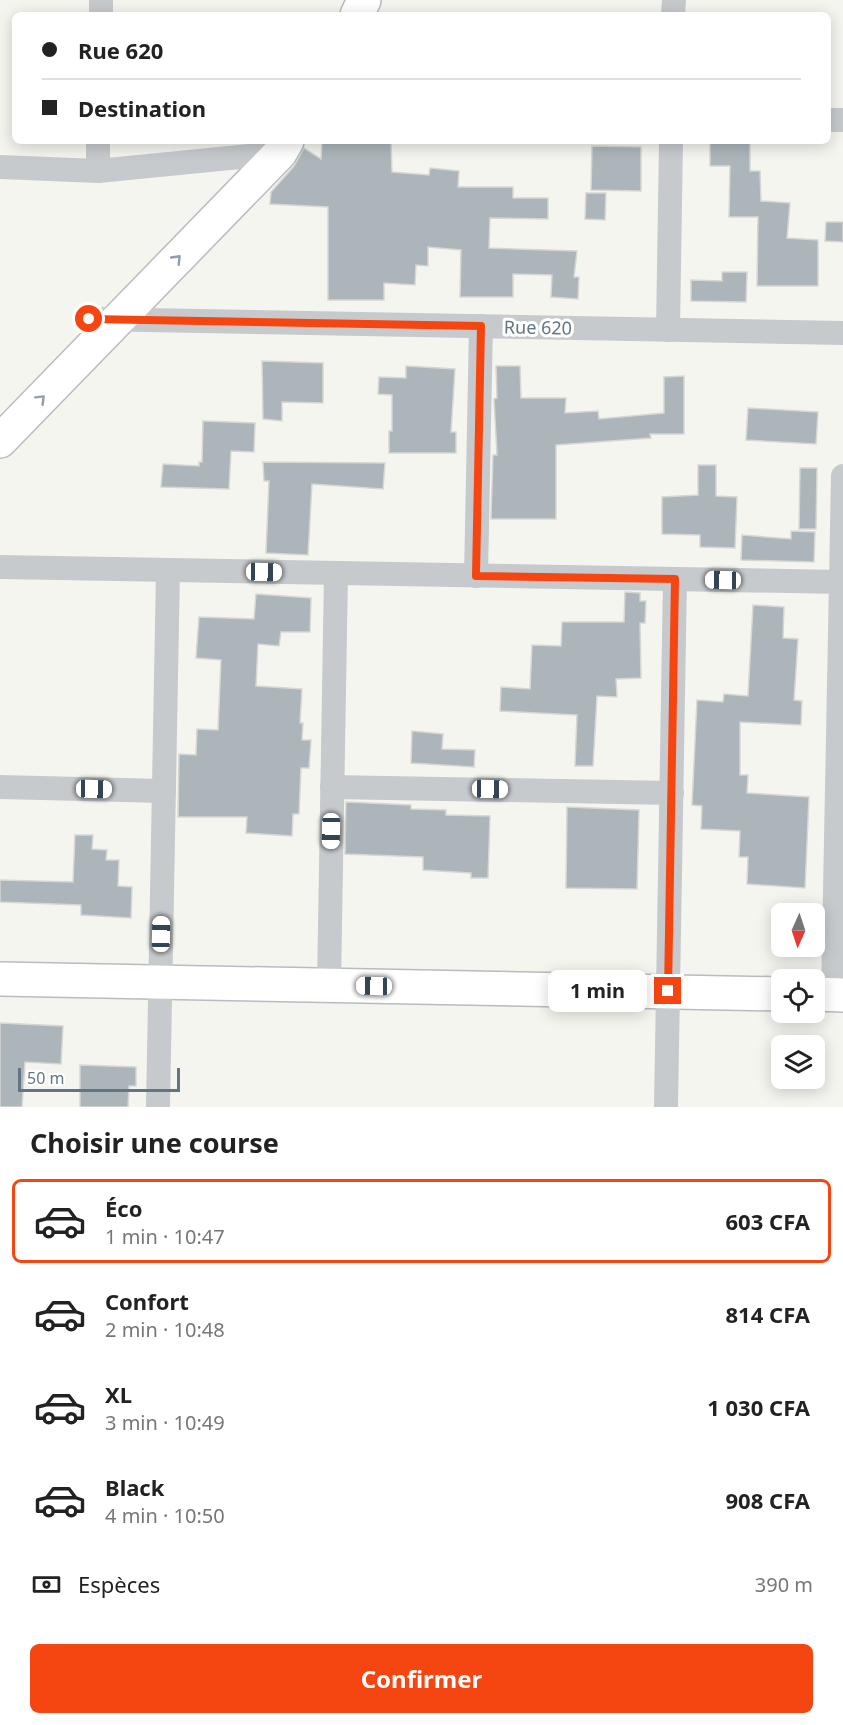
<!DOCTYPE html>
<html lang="fr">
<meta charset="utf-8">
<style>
body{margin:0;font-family:"Noto Sans",sans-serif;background:#f6f6f6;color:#222;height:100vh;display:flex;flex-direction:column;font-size:22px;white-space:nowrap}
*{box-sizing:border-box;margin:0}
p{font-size:20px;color:#767676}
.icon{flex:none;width:33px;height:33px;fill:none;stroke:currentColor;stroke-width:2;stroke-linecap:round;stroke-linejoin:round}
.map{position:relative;height:1107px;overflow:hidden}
.panel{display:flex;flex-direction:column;background:#fff;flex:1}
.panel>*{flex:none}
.banner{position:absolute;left:12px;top:12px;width:819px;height:132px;border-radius:9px;box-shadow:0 3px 15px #0003;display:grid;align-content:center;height:132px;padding:0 30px;background:#fff}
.needle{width:39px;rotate:183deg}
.controls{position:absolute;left:771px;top:903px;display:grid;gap:12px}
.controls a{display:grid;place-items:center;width:54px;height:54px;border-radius:9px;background:#fff;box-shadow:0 3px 15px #0003;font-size:30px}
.scale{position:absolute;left:18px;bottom:15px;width:162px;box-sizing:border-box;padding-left:6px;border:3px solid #617585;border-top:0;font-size:16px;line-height:21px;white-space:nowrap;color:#617585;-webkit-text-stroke:4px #fff;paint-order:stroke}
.end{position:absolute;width:27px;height:27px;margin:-14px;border:8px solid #f54510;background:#fff;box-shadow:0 0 0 3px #fff}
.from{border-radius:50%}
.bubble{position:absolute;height:42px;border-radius:9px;background:#fff;box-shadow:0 3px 15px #0003;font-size:20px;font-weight:700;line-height:42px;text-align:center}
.car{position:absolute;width:18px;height:36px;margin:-18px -9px;border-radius:8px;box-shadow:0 0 4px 2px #0007;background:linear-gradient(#fff 24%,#345 0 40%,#fff 0 76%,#345 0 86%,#fff 0)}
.banner b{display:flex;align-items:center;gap:21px;height:57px;font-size:22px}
.banner b+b{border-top:2px solid #e0e0e0}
.banner i{width:15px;height:15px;background:#222}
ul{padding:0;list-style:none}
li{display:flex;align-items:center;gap:18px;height:84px;margin:0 12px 9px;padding:0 18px;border:3px solid transparent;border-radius:9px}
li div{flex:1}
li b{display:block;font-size:22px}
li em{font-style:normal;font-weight:700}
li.selected{border-color:#f54510}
li>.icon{width:54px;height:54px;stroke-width:1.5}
h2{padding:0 30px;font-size:27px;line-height:72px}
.pay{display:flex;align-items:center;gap:15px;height:66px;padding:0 30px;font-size:22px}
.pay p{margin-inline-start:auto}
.button{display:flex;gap:12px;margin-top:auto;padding:12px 30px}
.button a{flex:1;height:69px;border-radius:9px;background:#f54510;color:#fff;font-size:24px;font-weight:700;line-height:69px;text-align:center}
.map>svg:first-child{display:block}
.building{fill:#acb5ba;stroke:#d6d6d3;stroke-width:1.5}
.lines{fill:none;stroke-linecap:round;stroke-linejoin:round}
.secondary-casing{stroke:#b6bcc0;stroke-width:36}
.minor{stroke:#c7cacd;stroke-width:24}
.secondary{stroke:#fff;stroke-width:33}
.oneway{stroke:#909eaa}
.route{stroke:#f54510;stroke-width:8}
.labels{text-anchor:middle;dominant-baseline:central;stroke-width:6;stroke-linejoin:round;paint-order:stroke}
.street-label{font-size:18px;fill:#617585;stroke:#fff}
</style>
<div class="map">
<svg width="843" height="1107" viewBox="0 0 843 1107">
<rect width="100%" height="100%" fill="#f5f5f0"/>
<g class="building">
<path d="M 322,141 L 391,141 L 392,172 L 429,175 L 430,168 L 459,171 L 458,187 L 513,187 L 513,198 L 548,198 L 548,219 L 490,218 L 489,248 L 577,251 L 574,277 L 579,277 L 578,299 L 551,297 L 552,275 L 513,274 L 513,297 L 460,297 L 461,250 L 428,247 L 428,266 L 416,265 L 415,285 L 384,283 L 384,300 L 328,300 L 328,207 L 270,204 L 271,192 L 294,166 L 304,148 L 321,159 Z"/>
<path d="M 710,141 L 750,141 L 750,171 L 760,171 L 761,201 L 790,203 L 787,238 L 818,240 L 818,286 L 757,286 L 758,217 L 729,217 L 730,166 L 710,166 Z"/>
<path d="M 592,146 L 641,147 L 641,191 L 591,190 Z"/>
<path d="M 586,193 L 606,193 L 605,220 L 585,219 Z"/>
<path d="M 826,222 L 843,222 L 843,242 L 825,241 Z"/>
<path d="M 722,272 L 747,272 L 746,302 L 691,301 L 691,280 L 722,281 Z"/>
<path d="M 262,361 L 323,363 L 323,403 L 282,402 L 282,421 L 263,419 Z"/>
<path d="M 406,366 L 455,369 L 451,432 L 456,432 L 456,453 L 389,453 L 389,431 L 392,431 L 392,395 L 378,394 L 379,377 L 406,378 Z"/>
<path d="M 496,366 L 520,366 L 521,398 L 566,398 L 565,413 L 598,411 L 599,419 L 664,413 L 664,377 L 684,376 L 684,434 L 650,434 L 651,438 L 556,445 L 556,519 L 491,519 L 493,455 L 497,455 L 494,399 L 497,398 Z"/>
<path d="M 748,408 L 818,412 L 816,444 L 746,440 Z"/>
<path d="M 203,421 L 255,423 L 254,452 L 231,451 L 229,489 L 161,487 L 163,464 L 199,466 L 199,462 L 202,462 Z"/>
<path d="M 263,462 L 385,463 L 383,489 L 312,484 L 308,555 L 266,553 L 269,481 L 264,481 Z"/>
<path d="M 698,465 L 716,465 L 716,496 L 737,497 L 735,548 L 700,547 L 700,535 L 662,534 L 662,497 L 698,495 Z"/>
<path d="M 800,468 L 817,468 L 816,529 L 799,529 Z"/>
<path d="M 791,531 L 815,532 L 814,562 L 741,560 L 742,535 L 791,539 Z"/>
<path d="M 625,592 L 640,593 L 640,601 L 646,601 L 645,623 L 640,623 L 641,678 L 616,679 L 617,697 L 597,696 L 593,766 L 575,766 L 577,715 L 500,711 L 501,687 L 530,689 L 532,645 L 561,646 L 562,622 L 624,622 Z"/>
<path d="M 256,594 L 311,598 L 310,632 L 281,632 L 279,646 L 258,644 L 256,686 L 302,689 L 300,723 L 303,723 L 302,740 L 311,740 L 309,768 L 301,768 L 299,814 L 293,814 L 292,836 L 246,833 L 247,817 L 178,817 L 179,754 L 196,755 L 197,729 L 218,730 L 221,660 L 196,658 L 199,617 L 254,619 Z"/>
<path d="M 753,605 L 784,607 L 783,638 L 798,639 L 794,700 L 802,701 L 801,725 L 740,722 L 740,775 L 748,775 L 747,793 L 809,797 L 805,888 L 747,884 L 748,857 L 739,857 L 740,831 L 701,829 L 702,806 L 692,805 L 697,700 L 723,702 L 724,694 L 748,696 Z"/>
<path d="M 412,731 L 443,734 L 442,749 L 475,750 L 474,767 L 411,763 Z"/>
<path d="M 346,802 L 411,805 L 411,809 L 446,810 L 446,815 L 490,816 L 488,878 L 471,878 L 471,873 L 423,870 L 423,857 L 345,854 Z"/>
<path d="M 567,807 L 639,810 L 637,889 L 566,888 Z"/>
<path d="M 75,835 L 93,835 L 92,849 L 107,850 L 106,860 L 119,860 L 118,886 L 132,887 L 131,918 L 81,915 L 81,905 L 0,902 L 0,880 L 73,882 Z"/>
<path d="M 0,1023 L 63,1026 L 61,1064 L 25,1062 L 22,1107 L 0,1107 Z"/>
<path d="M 80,1065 L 136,1067 L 136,1086 L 129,1086 L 128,1107 L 80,1107 Z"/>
</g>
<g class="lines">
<defs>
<g id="secondary">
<path d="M 357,15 L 364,0"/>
<path d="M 0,441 L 280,153 L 287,141"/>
<path d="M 0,979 L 782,994"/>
<path d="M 814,994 L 843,995"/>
</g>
</defs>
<use href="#secondary" class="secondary-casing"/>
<g class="minor">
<path d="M 101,15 L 101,0"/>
<path d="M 673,15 L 674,0"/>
<path d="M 828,120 L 843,120"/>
<path d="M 0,167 L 98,171 L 280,153"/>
<path d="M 98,171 L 98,141"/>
<path d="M 89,319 L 843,333"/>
<path d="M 668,330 L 671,141"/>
<path d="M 0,567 L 841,582"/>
<path d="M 476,576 L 481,326"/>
<path d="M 0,787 L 164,791"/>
<path d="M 332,787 L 672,793"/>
<path d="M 329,985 L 336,573"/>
<path d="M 833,995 L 843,476"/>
<path d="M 158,1107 L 168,570"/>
<path d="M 666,1107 L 675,579"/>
</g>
<use href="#secondary" class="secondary"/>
</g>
<defs><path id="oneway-chevron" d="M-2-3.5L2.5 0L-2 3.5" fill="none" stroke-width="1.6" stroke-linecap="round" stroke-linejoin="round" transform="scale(1.5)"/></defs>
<g class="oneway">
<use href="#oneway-chevron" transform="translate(177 259) rotate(-46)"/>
<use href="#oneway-chevron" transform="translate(41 399) rotate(-45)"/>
</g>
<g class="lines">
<path class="route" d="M 89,319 L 481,326 L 476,576 L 675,579 L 668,991"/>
</g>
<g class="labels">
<g class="street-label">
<text transform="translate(538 327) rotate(1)">Rue 620</text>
</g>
</g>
</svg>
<div class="controls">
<a><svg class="needle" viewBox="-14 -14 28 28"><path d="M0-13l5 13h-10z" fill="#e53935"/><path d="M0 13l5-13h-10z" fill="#767676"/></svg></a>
<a><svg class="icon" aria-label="locate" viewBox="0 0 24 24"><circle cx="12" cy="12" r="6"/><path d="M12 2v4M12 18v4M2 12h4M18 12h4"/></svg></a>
<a><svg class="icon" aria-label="layers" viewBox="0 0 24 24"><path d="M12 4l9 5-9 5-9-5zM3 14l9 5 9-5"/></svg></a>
</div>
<div class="scale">50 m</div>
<i class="end from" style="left:89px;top:319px"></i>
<i class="end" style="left:668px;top:991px"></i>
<div class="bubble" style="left:548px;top:970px;width:99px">1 min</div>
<i class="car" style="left:264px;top:572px;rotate:91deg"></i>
<i class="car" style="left:723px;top:580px;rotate:271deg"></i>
<i class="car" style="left:94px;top:789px;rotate:91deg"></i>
<i class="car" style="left:490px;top:789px;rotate:91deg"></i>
<i class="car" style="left:331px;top:831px;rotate:181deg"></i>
<i class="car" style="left:161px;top:934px;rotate:1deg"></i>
<i class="car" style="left:374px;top:986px;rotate:271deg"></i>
<div class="banner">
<b><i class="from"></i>Rue 620</b>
<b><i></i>Destination</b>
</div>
</div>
<section class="panel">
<h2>Choisir une course</h2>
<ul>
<li class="selected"><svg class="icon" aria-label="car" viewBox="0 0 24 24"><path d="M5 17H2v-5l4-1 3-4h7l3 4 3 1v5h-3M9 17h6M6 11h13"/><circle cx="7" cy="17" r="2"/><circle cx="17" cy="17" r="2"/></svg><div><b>Éco</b><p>1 min · 10:47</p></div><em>603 CFA</em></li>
<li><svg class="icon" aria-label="car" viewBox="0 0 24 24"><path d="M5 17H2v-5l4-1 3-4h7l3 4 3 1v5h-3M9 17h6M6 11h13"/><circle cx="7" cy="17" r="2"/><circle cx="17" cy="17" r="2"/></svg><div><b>Confort</b><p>2 min · 10:48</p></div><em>814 CFA</em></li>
<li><svg class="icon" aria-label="car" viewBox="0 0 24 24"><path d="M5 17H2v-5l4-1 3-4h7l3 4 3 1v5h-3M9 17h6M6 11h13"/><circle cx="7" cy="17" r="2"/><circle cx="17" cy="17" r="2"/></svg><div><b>XL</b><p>3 min · 10:49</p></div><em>1 030 CFA</em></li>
<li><svg class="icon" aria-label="car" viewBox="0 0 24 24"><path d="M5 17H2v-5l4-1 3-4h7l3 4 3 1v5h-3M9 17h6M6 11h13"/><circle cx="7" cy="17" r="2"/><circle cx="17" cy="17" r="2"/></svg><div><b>Black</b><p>4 min · 10:50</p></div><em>908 CFA</em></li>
</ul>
<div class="pay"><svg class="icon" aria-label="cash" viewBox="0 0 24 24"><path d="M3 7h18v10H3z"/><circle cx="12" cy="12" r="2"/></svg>Espèces<p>390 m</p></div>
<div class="button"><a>Confirmer</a></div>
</section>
